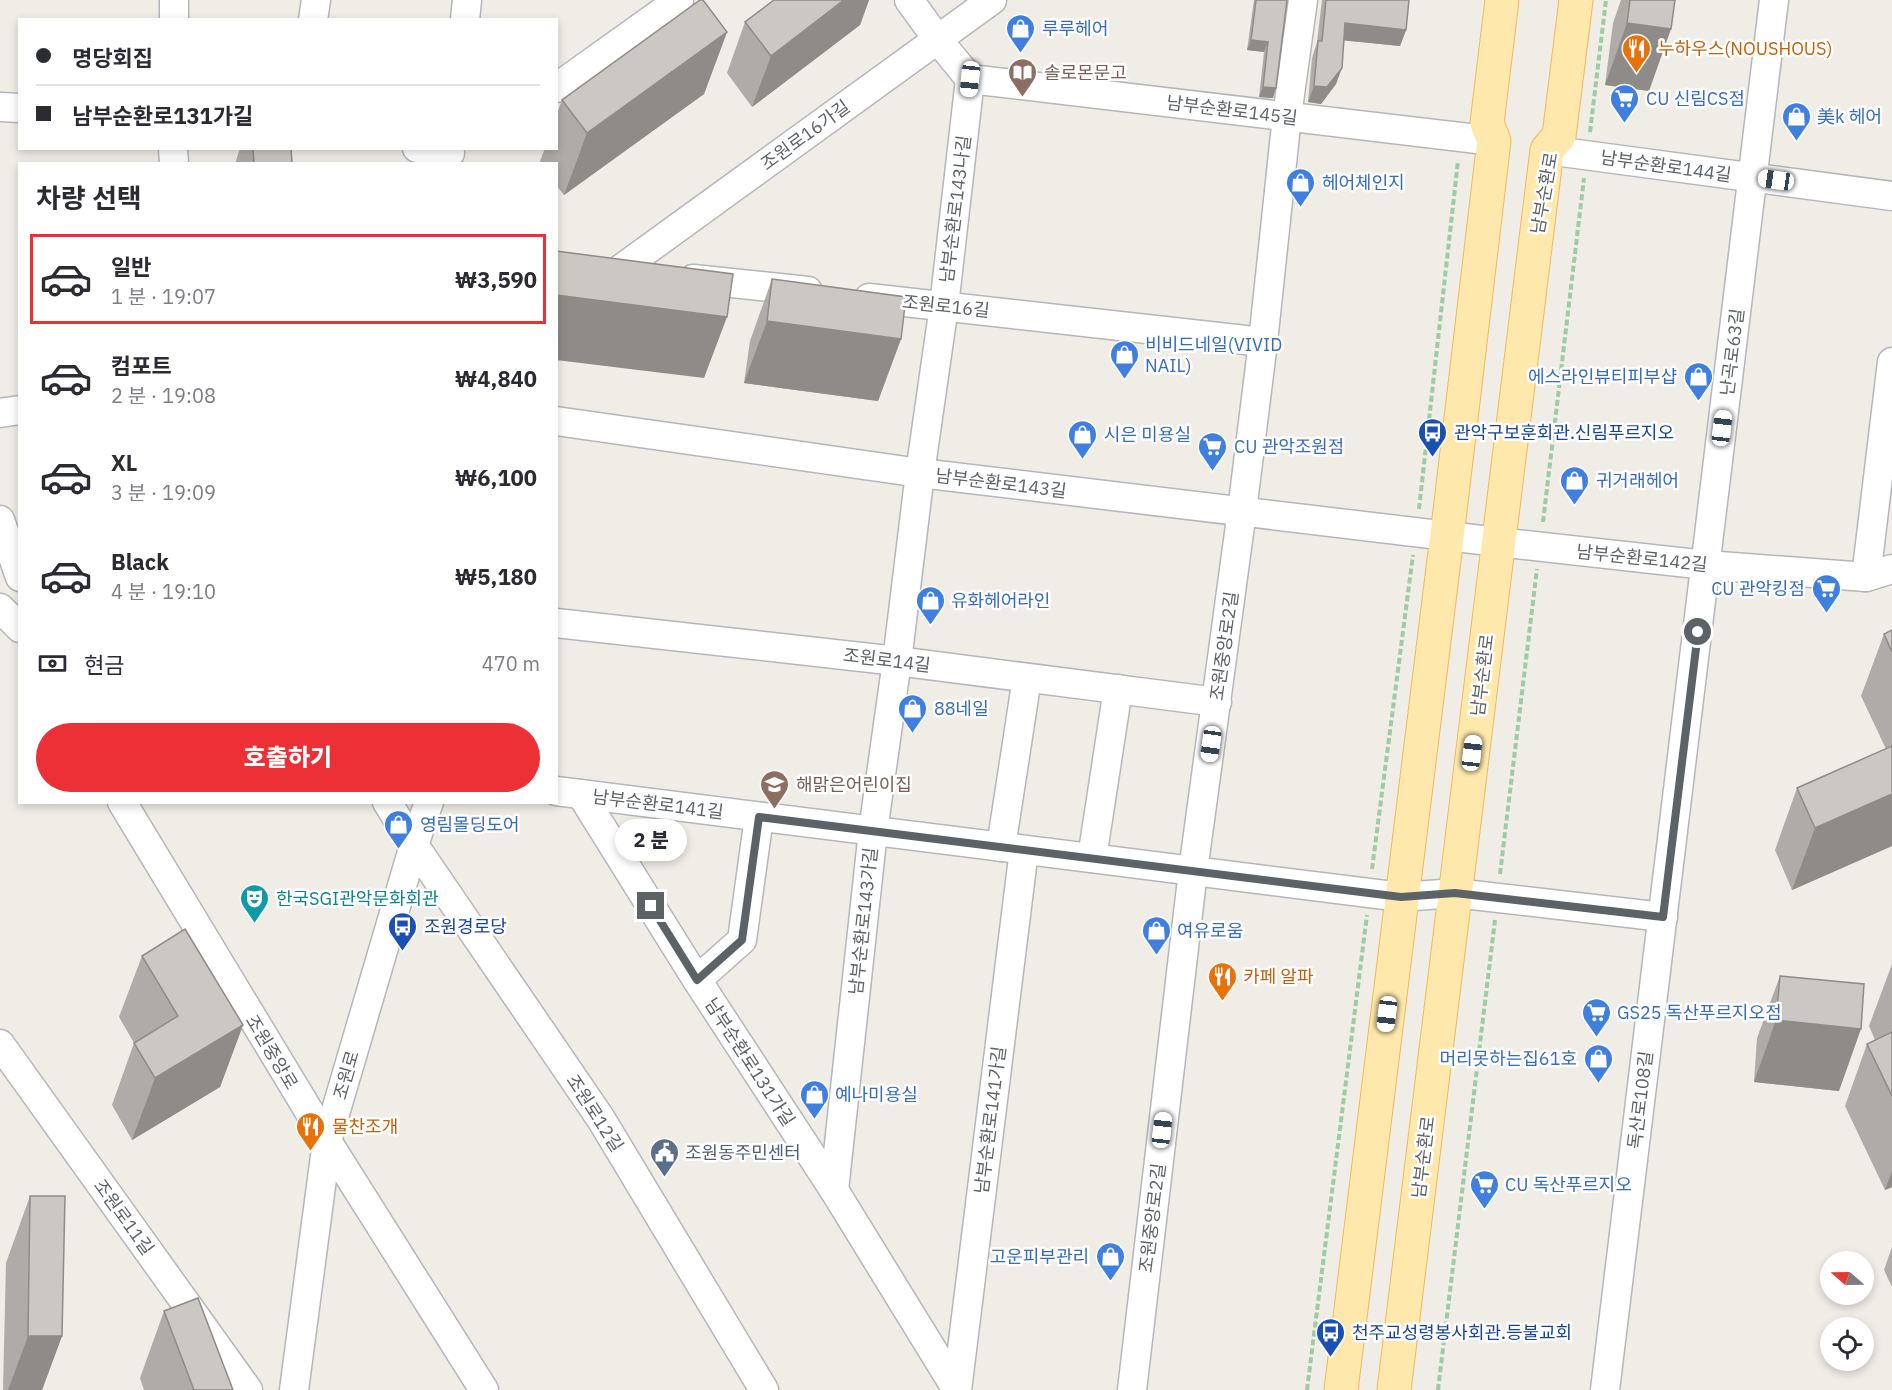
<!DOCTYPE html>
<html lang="ko">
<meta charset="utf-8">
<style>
body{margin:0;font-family:"IBM Plex Sans","Noto Sans KR",sans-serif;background:#f7f7f7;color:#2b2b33;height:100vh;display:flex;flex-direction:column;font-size:22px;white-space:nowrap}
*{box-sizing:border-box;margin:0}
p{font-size:20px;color:#7c7c81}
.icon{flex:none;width:33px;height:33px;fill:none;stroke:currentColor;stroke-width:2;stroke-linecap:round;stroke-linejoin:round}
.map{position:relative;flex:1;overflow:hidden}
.sheet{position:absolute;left:18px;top:162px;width:540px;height:642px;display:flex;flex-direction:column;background:#fff;border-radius:0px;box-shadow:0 3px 9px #0003}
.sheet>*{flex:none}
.guide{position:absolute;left:18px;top:18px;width:540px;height:132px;border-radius:0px;box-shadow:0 3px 9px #0003;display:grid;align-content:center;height:132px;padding:0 18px;background:#fff}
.needle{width:39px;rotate:290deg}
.buttons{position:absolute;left:1820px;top:1251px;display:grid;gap:12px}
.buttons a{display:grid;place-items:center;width:54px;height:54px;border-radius:50%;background:#fff;box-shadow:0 3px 9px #0003;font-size:30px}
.end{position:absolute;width:27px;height:27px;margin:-14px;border:8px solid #5d6266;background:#fff;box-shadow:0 0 0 3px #fff}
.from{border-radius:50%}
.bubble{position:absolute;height:42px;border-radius:21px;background:#fff;box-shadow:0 3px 9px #0003;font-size:20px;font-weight:800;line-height:42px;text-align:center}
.car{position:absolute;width:18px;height:36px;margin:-18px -9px;border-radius:8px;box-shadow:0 0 4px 2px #0007;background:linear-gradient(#fff 24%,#345 0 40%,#fff 0 76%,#345 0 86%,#fff 0)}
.guide b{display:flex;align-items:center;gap:21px;height:57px;font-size:22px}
.guide b+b{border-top:2px solid #e1e1e2}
.guide i{width:15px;height:15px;background:#2b2b33}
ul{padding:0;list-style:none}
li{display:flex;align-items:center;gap:18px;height:90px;margin:0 12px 9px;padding:0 6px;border:3px solid transparent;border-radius:0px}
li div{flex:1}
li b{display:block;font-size:22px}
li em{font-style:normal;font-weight:800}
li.active{border-color:#ec3036}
li>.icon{width:54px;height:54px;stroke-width:1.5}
h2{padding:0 18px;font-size:27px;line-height:72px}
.pay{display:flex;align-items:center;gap:15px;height:66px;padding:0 18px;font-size:22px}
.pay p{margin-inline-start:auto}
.cta{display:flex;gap:12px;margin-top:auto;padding:12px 18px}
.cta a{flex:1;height:69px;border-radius:36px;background:#ec3036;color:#fff;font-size:24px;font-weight:800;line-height:69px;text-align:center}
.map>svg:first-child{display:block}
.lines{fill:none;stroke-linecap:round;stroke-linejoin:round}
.minor-casing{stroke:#b3b7ba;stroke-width:31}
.major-casing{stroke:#f3b85b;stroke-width:35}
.path{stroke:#9ccba4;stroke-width:4;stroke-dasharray:6 3;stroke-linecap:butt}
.minor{stroke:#fff;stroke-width:28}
.major{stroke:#ffe8ab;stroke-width:33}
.wall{fill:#afaba8}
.shaded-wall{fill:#8e8b88}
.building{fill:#cbc7c3;stroke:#8e8b88;stroke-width:1.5}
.route{stroke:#5d6266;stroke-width:8}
.labels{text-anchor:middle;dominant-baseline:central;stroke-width:5;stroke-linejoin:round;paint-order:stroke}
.shop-label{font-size:18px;fill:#366cbe;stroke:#fff;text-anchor:start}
.food-label{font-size:18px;fill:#c56008;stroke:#fff;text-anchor:start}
.education-label{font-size:18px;fill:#785e54;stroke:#fff;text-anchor:start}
.street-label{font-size:18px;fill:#5d6266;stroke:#fff}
.transit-label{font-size:18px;fill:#164399;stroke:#fff;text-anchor:start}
.culture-label{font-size:18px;fill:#0d838f;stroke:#fff;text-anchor:start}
.service-label{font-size:18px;fill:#4e5e75;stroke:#fff;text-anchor:start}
</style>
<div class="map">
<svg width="1892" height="1390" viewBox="0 0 1892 1390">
<rect width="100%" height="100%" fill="#f0ece6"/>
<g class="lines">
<defs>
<g id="minor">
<path d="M 174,20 L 174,0"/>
<path d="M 313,20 L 316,0"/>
<path d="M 465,20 L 467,0"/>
<path d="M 970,79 L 1494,141"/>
<path d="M 556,88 L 679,0"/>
<path d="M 0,107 L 20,108"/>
<path d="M 173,148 L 174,164"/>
<path d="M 417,148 L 450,153"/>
<path d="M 1547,150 L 1892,196"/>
<path d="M 618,271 L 992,0"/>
<path d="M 693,279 L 808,291"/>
<path d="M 869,298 L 1263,342"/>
<path d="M 0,413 L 20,410"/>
<path d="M 556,421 L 920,473 L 1498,542 L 1706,565 L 1866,577 L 1892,569"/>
<path d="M 0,520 L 20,577"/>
<path d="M 1866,577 L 1892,362"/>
<path d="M 0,608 L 20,628"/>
<path d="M 556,623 L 897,661 L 1217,702"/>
<path d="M 556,791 L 1401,897 L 1455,893 L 1663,917"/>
<path d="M 581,794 L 697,980 L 834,1190 L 957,1390"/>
<path d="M 122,802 L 327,1141 L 484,1390"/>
<path d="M 387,802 L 414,845 L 601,1119 L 764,1390"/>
<path d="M 1001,847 L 1027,678"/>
<path d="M 1092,858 L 1118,689"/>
<path d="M 697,980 L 742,940 L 759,817"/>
<path d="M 0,1044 L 248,1390"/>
<path d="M 834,1190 L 873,831 L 897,661 L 920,473 L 944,306 L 970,79 L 938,40 L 909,0"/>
<path d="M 294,1390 L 327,1141 L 414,845 L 429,802"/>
<path d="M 957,1390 L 1024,850"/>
<path d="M 1132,1390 L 1193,871 L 1242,511 L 1263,342 L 1287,116 L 1303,0"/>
<path d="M 1605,1390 L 1774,0"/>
</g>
<g id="major">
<path d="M 1341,1390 L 1447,536 L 1494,141 L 1487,123 L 1502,0"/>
<path d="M 1394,1390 L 1547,150 L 1559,136 L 1576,0"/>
</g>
</defs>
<use href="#minor" class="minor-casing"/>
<use href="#major" class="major-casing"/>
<g class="path">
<path d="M 1590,132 L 1606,0"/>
<path d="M 1419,509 L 1458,161"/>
<path d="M 1543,522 L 1584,178"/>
<path d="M 1372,869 L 1413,555"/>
<path d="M 1500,874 L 1537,569"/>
<path d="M 1307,1390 L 1367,915"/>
<path d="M 1438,1390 L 1495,920"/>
</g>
<use href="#minor" class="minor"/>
<use href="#major" class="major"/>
</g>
<g class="wall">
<path d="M 844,0 L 869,0 L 860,25 L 752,107 L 727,73 L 745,22 Z"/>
<path d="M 1254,0 L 1287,0 L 1273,98 L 1259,97 L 1264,52 L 1247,50 Z"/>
<path d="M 1322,0 L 1409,0 L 1406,30 L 1400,46 L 1344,40 L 1336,84 L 1321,104 L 1308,102 L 1312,58 L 1317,42 Z"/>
<path d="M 1621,0 L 1675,0 L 1649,91 L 1605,85 L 1613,23 Z"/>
<path d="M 727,32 L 704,94 L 564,195 L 556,185 L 556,164 L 541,164 L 540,161 L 545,148 L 556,148 L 556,116 L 562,100 Z"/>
<path d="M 240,148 L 291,148 L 292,164 L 235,164 Z"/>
<path d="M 772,279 L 901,339 L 878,401 L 744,383 L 750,341 Z"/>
<path d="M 1892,630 L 1892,846 L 1792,890 L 1775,850 L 1797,788 L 1886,749 L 1861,696 L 1884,634 Z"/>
<path d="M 142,956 L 243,1025 L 220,1087 L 132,1140 L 112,1105 L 134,1043 L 119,1017 Z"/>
<path d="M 1892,964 L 1892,1187 L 1885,1190 L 1845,1106 L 1867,1044 L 1875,1040 L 1869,1026 Z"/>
<path d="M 1780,976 L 1839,1091 L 1754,1082 L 1757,1038 Z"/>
<path d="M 30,1196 L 62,1336 L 42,1390 L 3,1390 L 6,1263 Z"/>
<path d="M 1892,1247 L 1892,1287 L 1884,1270 Z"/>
<path d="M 164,1311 L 233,1390 L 144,1390 L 140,1378 Z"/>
</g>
<g class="shaded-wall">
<path d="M 844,0 L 869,0 L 860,25 L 752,107 L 771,56 Z"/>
<path d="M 1345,23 L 1406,30 L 1400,46 L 1339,40 Z"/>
<path d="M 1627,23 L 1671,29 L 1649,91 L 1605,85 Z"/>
<path d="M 727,32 L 704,94 L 564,195 L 587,133 Z"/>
<path d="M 1251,40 L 1268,42 L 1264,52 L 1247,50 Z"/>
<path d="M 1342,68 L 1336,84 L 1321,104 L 1308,102 L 1314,86 Z"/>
<path d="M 1263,87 L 1276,88 L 1273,98 L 1259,97 Z"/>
<path d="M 556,295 L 727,317 L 704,378 L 556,360 Z"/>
<path d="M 767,321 L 901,339 L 878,401 L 744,383 Z"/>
<path d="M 1892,794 L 1892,846 L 1792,890 L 1815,828 Z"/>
<path d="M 1776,1020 L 1861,1029 L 1839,1091 L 1754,1082 Z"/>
<path d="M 243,1025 L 220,1087 L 132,1140 L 155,1078 Z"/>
<path d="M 1892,1171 L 1892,1187 L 1885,1190 Z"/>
<path d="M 28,1336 L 62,1336 L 42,1390 L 8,1390 Z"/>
</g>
<g class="building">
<path d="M 700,0 L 703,0 L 727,32 L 587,133 L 562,100 Z"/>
<path d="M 774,0 L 844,0 L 771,56 L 745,22 Z"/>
<path d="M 1256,0 L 1287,0 L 1276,88 L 1263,87 L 1268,42 L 1251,40 Z"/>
<path d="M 1326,0 L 1409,0 L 1406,30 L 1345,23 L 1342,68 L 1327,87 L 1314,86 L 1318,41 L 1322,41 Z"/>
<path d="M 1630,0 L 1675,0 L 1671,29 L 1627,23 Z"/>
<path d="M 253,148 L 291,148 L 292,164 L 254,164 Z"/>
<path d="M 556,251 L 733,274 L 727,317 L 556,295 Z"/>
<path d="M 772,279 L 906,297 L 901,339 L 767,321 Z"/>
<path d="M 1892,630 L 1892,652 L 1884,634 Z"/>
<path d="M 1892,746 L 1892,794 L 1815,828 L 1797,788 Z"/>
<path d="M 185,929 L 243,1025 L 155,1078 L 134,1043 L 178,1016 L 142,956 Z"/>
<path d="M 1780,976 L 1864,984 L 1861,1029 L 1776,1020 Z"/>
<path d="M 1892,1032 L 1892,1096 L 1867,1044 Z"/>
<path d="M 30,1196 L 65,1196 L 62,1336 L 28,1336 Z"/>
<path d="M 198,1298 L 233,1390 L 194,1390 L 164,1311 Z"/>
</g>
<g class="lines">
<path class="route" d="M 651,906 L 697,980 L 742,940 L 759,817 L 1401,897 L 1455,893 L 1663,917 L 1698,632"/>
</g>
<defs>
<symbol id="shop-pin" viewBox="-11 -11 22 30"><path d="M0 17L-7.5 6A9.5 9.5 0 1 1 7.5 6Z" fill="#3f7fe0" stroke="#fff"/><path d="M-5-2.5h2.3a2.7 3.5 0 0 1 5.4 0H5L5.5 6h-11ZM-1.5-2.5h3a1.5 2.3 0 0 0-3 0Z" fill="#fff"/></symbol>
<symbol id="restaurant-pin" viewBox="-11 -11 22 30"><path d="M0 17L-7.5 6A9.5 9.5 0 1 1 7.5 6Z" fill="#e8710a" stroke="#fff"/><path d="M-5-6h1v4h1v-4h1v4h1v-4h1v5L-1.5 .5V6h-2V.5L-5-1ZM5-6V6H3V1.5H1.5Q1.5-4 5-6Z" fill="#fff"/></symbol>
<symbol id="library-pin" viewBox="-11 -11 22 30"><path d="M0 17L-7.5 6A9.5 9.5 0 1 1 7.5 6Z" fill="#8d6e63" stroke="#fff"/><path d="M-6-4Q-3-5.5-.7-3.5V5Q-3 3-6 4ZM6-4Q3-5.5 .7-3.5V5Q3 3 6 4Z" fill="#fff"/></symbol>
<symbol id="supermarket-pin" viewBox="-11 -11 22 30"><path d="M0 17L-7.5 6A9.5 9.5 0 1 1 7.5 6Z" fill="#3f7fe0" stroke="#fff"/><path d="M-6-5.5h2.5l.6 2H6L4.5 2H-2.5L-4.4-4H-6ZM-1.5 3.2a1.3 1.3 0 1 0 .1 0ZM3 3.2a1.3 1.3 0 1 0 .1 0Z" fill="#fff"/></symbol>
<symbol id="bus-pin" viewBox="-11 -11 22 30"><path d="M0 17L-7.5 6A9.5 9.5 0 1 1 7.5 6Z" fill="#1a4fb4" stroke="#fff"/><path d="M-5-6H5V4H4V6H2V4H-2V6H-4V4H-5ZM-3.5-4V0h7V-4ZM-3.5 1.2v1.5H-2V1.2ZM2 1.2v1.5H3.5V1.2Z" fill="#fff"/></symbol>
<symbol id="school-pin" viewBox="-11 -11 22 30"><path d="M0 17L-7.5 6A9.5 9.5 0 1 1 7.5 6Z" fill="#8d6e63" stroke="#fff"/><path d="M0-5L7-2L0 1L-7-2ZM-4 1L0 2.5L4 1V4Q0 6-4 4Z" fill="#fff"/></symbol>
<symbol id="theatre-pin" viewBox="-11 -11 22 30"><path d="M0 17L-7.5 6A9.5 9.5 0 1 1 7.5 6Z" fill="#0f9aa8" stroke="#fff"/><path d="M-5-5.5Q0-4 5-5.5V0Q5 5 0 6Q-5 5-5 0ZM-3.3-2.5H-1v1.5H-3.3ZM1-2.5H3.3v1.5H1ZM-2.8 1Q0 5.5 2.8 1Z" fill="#fff"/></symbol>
<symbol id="civic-pin" viewBox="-11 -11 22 30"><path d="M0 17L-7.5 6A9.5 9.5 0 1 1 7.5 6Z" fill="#5c6f8a" stroke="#fff"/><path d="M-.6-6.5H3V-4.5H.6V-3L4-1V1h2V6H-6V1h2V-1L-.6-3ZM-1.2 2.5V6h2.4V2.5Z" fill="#fff"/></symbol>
</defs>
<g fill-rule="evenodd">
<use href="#shop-pin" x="1004" y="12" width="33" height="45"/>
<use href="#restaurant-pin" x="1620" y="32" width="33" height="45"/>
<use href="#library-pin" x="1006" y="56" width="33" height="45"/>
<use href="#supermarket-pin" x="1608" y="82" width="33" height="45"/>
<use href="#shop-pin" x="1780" y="100" width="33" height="45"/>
<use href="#shop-pin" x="1284" y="166" width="33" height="45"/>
<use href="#shop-pin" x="1108" y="338" width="33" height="45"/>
<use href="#shop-pin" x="1682" y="360" width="33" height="45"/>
<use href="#bus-pin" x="1416" y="416" width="33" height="45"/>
<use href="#shop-pin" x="1066" y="418" width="33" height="45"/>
<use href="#supermarket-pin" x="1196" y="430" width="33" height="45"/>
<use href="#shop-pin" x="1558" y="464" width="33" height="45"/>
<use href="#supermarket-pin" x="1810" y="572" width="33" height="45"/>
<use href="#shop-pin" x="914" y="584" width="33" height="45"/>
<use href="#shop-pin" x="896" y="692" width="33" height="45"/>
<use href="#school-pin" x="758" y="768" width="33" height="45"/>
<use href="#shop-pin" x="382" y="808" width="33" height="45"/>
<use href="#theatre-pin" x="238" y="882" width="33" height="45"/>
<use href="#bus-pin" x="386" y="910" width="33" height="45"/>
<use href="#shop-pin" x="1140" y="914" width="33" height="45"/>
<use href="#restaurant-pin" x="1206" y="960" width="33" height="45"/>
<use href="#supermarket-pin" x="1580" y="996" width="33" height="45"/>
<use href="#shop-pin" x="1582" y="1042" width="33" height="45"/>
<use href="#shop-pin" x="798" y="1078" width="33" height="45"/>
<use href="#restaurant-pin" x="294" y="1110" width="33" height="45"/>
<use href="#civic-pin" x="648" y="1136" width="33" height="45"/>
<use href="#supermarket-pin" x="1468" y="1168" width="33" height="45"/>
<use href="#shop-pin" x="1094" y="1240" width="33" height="45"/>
<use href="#bus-pin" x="1314" y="1316" width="33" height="45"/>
</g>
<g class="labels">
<g class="shop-label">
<text x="1042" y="28">루루헤어</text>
<text x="1646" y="98">CU 신림CS점</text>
<text x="1817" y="116">美k 헤어</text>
<text x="1322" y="182">헤어체인지</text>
<text x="1145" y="344">비비드네일(VIVID<tspan x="1145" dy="21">NAIL)</tspan></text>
<text x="1677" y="376" text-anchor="end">에스라인뷰티피부샵</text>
<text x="1104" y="434">시은 미용실</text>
<text x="1234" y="446">CU 관악조원점</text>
<text x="1596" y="480">귀거래헤어</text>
<text x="1805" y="588" text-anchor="end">CU 관악킹점</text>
<text x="951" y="600">유화헤어라인</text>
<text x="934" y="708">88네일</text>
<text x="420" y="824">영림몰딩도어</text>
<text x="1177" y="930">여유로움</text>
<text x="1617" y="1012">GS25 독산푸르지오점</text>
<text x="1577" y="1058" text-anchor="end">머리못하는집61호</text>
<text x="835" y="1094">예나미용실</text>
<text x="1505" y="1184">CU 독산푸르지오</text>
<text x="1089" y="1256" text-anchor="end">고운피부관리</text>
</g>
<g class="food-label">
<text x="1658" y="48">누하우스(NOUSHOUS)</text>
<text x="1243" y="976">카페 알파</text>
<text x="332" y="1126">물찬조개</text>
</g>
<g class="education-label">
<text x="1044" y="72">솔로몬문고</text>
<text x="796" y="784">해맑은어린이집</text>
</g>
<g class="street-label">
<text transform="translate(1232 110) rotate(7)">남부순환로145길</text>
<text transform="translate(805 135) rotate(-36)">조원로16가길</text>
<text transform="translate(1666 166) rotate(8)">남부순환로144길</text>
<text transform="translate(1544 193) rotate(-80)">남부순환로</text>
<text transform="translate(955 209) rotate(-83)">남부순환로143나길</text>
<text transform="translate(946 306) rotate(6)">조원로16길</text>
<text transform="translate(1732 352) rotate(-83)">난곡로63길</text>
<text transform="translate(1001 483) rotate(7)">남부순환로143길</text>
<text transform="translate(1642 558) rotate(6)">남부순환로142길</text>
<text transform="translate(1224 646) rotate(-82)">조원중앙로2길</text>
<text transform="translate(887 660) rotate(7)">조원로14길</text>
<text transform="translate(1482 675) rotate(-83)">남부순환로</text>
<text transform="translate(658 804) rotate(7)">남부순환로141길</text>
<text transform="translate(863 921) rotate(-84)">남부순환로143가길</text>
<text transform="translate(272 1052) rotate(59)">조원중앙로</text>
<text transform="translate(750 1062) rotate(57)">남부순환로131가길</text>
<text transform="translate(346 1075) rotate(-74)">조원로</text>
<text transform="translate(1640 1100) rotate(-83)">독산로108길</text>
<text transform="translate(595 1113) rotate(57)">조원로12길</text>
<text transform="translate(990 1120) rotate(-83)">남부순환로141가길</text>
<text transform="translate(1423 1157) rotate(-83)">남부순환로</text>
<text transform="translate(124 1217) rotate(54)">조원로11길</text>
<text transform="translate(1152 1218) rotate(-83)">조원중앙로2길</text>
</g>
<g class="transit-label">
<text x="1454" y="432">관악구보훈회관.신림푸르지오</text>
<text x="424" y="926">조원경로당</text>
<text x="1352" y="1332">천주교성령봉사회관.등불교회</text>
</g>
<g class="culture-label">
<text x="276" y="898">한국SGI관악문화회관</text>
</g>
<g class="service-label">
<text x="685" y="1152">조원동주민센터</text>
</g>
</g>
</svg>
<div class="buttons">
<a><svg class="needle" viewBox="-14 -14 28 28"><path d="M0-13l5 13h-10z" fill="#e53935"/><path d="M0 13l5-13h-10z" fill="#7c7c81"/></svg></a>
<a><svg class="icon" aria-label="locate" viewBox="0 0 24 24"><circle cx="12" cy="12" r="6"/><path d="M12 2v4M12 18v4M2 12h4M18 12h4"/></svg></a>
</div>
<i class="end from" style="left:1698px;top:632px"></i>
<i class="end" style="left:651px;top:906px"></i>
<div class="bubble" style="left:615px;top:819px;width:72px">2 분</div>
<i class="car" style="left:970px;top:79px;rotate:186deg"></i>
<i class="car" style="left:1776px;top:180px;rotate:278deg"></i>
<i class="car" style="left:1722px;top:428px;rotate:7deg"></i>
<i class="car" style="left:1211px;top:744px;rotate:188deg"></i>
<i class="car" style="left:1472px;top:753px;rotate:7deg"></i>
<i class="car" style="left:1387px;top:1014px;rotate:187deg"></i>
<i class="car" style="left:1162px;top:1130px;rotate:7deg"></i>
<div class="guide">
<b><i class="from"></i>명당회집</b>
<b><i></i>남부순환로131가길</b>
</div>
<section class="sheet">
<h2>차량 선택</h2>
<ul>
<li class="active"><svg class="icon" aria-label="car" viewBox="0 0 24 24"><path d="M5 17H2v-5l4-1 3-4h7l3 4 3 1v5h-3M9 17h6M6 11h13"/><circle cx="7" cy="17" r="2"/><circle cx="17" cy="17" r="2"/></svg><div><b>일반</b><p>1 분 · 19:07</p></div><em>₩3,590</em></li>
<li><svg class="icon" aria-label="car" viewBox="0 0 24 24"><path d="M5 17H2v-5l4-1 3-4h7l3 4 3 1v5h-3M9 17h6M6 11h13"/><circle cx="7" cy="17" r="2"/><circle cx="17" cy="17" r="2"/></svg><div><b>컴포트</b><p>2 분 · 19:08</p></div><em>₩4,840</em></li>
<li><svg class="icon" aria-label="car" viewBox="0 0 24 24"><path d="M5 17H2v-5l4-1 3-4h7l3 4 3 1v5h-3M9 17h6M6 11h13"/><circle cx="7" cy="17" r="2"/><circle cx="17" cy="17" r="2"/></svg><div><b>XL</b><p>3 분 · 19:09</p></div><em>₩6,100</em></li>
<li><svg class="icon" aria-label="car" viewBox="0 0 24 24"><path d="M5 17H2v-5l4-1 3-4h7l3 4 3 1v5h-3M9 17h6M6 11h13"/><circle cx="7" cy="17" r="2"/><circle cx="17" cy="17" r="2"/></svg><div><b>Black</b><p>4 분 · 19:10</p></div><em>₩5,180</em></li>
</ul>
<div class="pay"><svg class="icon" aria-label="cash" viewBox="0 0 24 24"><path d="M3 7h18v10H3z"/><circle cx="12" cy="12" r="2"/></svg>현금<p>470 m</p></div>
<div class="cta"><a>호출하기</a></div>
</section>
</div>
